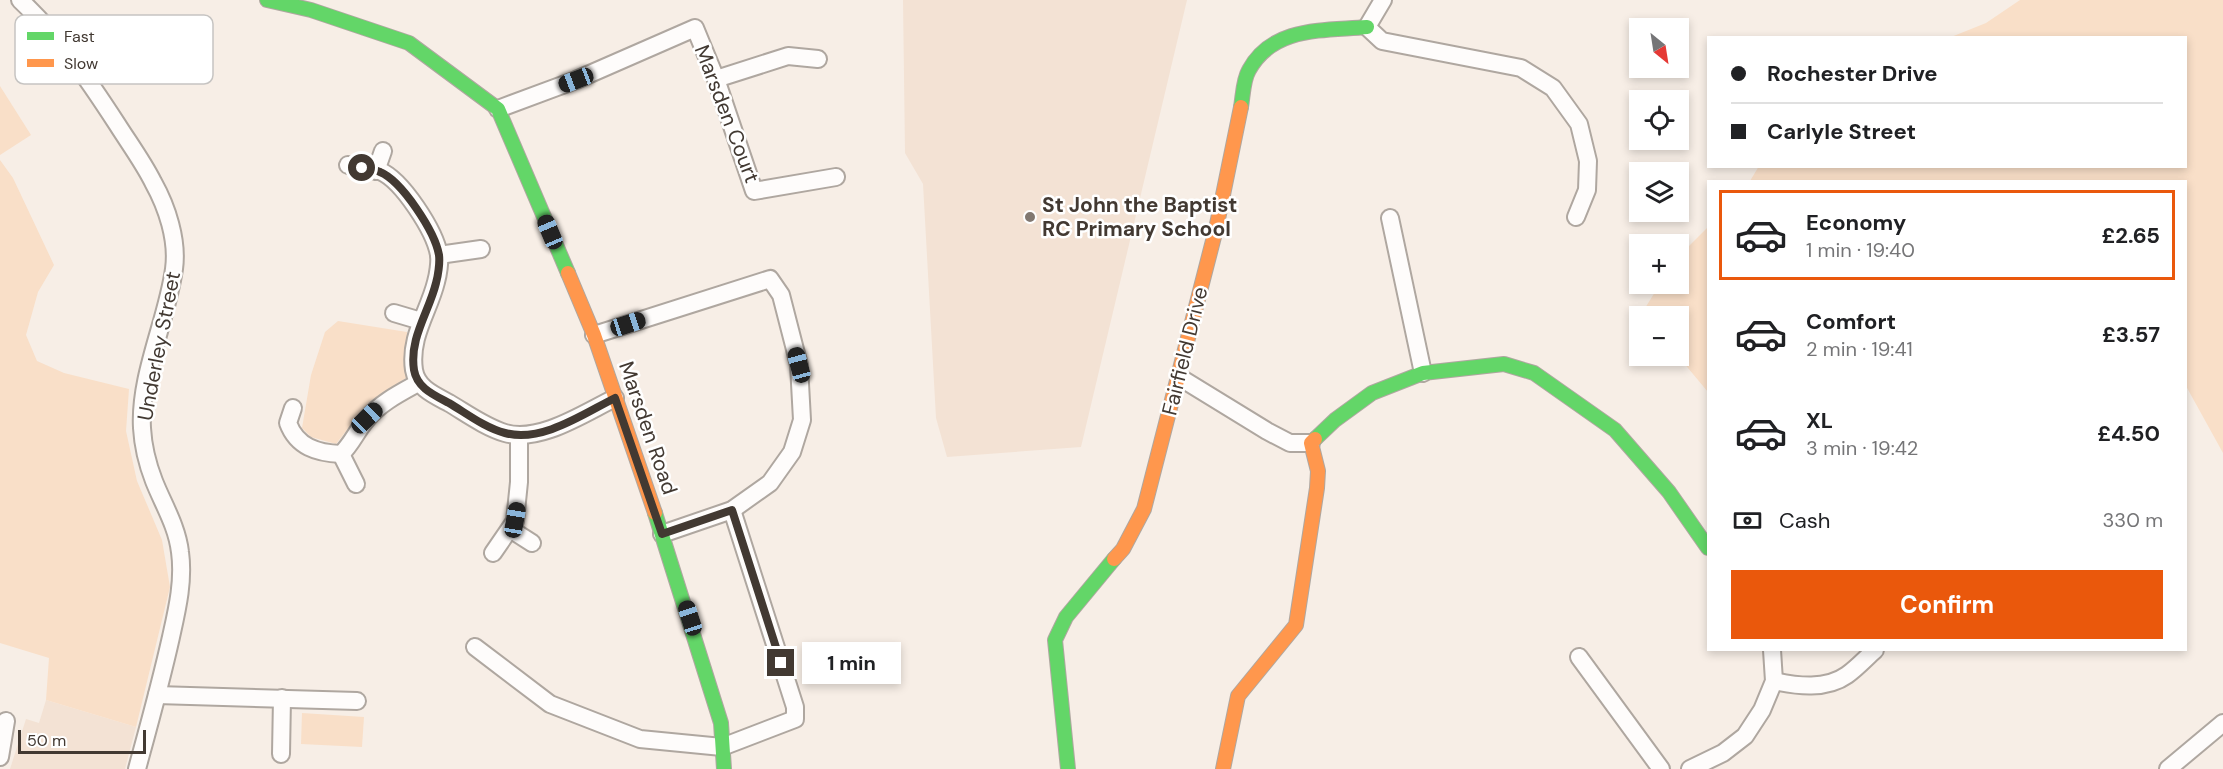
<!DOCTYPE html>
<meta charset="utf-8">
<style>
body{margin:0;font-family:"DM Sans",sans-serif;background:#f2f2f2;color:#202124;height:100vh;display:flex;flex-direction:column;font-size:22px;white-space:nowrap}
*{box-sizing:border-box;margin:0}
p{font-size:20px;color:#757577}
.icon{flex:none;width:33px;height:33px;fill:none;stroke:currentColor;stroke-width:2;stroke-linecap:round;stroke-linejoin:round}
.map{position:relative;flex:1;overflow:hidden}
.side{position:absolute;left:1707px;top:180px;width:480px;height:471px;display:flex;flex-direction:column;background:#fff;border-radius:0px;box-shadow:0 3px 9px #0003}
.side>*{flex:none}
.hud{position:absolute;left:1707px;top:36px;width:480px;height:132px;border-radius:0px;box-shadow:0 3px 9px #0003;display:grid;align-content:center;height:132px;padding:0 24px;background:#fff}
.needle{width:39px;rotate:150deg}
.fabs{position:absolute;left:1629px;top:18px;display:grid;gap:12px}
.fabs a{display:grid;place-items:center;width:60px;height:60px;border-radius:0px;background:#fff;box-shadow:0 3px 9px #0003;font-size:30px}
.scale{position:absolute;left:18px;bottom:15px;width:128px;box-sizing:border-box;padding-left:6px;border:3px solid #423932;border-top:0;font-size:16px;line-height:21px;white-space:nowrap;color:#423932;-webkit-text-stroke:4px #fff;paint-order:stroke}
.end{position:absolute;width:27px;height:27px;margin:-14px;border:8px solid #423932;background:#fff;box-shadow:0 0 0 3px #fff}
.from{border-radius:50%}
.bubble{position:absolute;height:42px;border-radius:0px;background:#fff;box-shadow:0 3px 9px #0003;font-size:20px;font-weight:700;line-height:42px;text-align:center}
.car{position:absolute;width:18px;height:36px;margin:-18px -9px;border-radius:8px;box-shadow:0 0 4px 2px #0007;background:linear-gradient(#222 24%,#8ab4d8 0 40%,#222 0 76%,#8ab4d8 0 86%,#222 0)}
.hud b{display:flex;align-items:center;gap:21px;height:57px;font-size:22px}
.hud b+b{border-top:2px solid #e0e0e0}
.hud i{width:15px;height:15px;background:#202124}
ul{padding:10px 0 0;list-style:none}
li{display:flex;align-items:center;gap:18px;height:90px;margin:0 12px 9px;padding:0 12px;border:3px solid transparent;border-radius:0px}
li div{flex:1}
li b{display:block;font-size:22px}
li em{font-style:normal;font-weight:700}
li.selected{border-color:#ea580c}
li>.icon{width:54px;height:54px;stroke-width:1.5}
.pay{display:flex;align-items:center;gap:15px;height:66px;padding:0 24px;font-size:22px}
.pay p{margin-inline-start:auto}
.primary-button{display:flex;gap:12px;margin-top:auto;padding:12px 24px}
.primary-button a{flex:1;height:69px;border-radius:0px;background:#ea580c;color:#fff;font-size:24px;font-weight:700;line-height:69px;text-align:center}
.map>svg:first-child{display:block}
.built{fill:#f3e2d4}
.green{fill:#f9dfc8}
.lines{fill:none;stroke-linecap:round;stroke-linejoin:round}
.street-casing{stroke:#afa7a0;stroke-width:20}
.fast-casing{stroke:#afa7a0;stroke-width:16}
.slow-casing{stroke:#afa7a0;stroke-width:16}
.street{stroke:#fefcfb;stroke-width:16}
.fast{stroke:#63d668;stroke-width:14}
.slow{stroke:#ff974d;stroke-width:14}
.route{stroke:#423932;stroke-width:8}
.poi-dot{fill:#817871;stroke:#fff;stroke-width:2}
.labels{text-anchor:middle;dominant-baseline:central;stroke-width:5;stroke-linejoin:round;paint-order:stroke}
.street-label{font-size:21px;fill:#423932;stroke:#fff}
.poi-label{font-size:21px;font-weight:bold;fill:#423932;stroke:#fff;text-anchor:start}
.key{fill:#fff;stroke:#c6c4c2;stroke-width:1.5}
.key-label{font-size:16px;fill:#423932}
</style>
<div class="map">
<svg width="2223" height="769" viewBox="0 0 2223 769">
<rect width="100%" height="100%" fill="#f7eee6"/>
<g class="built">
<path d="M 903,0 L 1187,0 L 1081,447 L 947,457 L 936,418 L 923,184 L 905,153 Z"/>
<path d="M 46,700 L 136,727 L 125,769 L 10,769 L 26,719 L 39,723 Z"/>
</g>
<g class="green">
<path d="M 2020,0 L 2223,0 L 2223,453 L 2186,386 L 2186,182 L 1750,181 L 1759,166 L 2186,166 L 2186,38 L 1951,37 L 1986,23 Z"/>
<path d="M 0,86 L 31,135 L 0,155 Z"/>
<path d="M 0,160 L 13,178 L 54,265 L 38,292 L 26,335 L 37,361 L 64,373 L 129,389 L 126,431 L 137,481 L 162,540 L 170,587 L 136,727 L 46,700 L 49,658 L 0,643 Z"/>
<path d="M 1708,227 L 1708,392 L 1678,356 L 1678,316 L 1645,316 L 1642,313 L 1660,284 L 1678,284 L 1679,256 Z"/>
<path d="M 338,321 L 407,332 L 406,378 L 369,402 L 336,444 L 311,437 L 302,428 L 311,375 L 325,332 Z"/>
<path d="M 302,713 L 364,717 L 362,747 L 301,744 Z"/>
</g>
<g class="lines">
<defs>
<g id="street">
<path d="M 20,0 C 58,35 89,81 117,124 C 129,143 143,162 153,182 C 167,207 178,240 174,269 C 167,320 139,376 142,428 C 143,446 147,463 154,481 C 163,504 177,526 180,552 C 184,581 177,610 171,637 C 161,682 149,725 137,769"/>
<path d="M 1383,0 L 1367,27 L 1382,41 L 1521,68 L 1553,88 L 1579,124 L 1588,161 L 1587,190 L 1576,217"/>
<path d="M 716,79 L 788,56 L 818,59"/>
<path d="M 498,109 L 576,80 L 695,28 L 716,79 L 754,191 L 836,177"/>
<path d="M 348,165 C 358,167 370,168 380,171 C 402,180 435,231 439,255 C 440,262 438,275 436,282 C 429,311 409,337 414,370 C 417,388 434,395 449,403 C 466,413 485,427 505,433 C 540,443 584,413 615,398"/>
<path d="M 376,171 L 383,151"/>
<path d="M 1390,218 L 1423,373"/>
<path d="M 439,255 L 481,249"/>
<path d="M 394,313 L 421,321"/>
<path d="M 594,335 L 770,279 L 781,295 L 799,365 L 802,420 L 792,452 L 770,483 L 732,510 L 662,534"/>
<path d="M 1179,377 L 1267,431 L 1290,443 L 1311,443"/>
<path d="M 293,408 L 288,423 C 297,447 317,453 341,454 C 352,444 357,430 367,419 C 380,403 400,393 418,383"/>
<path d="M 341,454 L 356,484"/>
<path d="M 510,529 L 532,543"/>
<path d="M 493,553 L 515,521 L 519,482 L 519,435"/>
<path d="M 475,647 L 550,704 L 640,739 L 722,747 L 795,719 L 795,707 L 732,510"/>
<path d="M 1579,657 L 1661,769"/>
<path d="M 1774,681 C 1797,686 1826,690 1847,675 C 1857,668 1866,658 1875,650"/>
<path d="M 157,695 L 357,701"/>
<path d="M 281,754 L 282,698"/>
<path d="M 0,757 L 6,721"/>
<path d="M 1690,769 L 1723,753 L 1745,736 L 1762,710 L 1774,681 L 1772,650"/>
<path d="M 2168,769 L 2223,723"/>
</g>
<g id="fast">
<path d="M 267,0 L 311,10 L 409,43 L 498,109 L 568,273"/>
<path d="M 1241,107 C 1243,96 1243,80 1249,70 C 1273,26 1324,31 1367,27"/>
<path d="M 1315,439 L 1335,420 L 1372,393 L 1423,373 L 1504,364 L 1534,373 L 1615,430 L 1669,492 L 1708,548"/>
<path d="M 655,513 L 721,723 L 724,769"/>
<path d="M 1068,769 L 1055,640 L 1066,617 L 1114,559"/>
</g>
<g id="slow">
<path d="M 568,273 L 594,335 L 655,513"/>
<path d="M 1114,559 L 1123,549 L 1144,509 L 1216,229 L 1241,107"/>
<path d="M 1223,769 L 1238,696 L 1296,625 L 1317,488 L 1318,471 L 1311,443 L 1315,439"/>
</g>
</defs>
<use href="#street" class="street-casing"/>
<use href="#fast" class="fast-casing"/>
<use href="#slow" class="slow-casing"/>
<use href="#street" class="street"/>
<use href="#fast" class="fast"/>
<use href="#slow" class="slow"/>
</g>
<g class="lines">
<path class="route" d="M 362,168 C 368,169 375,169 380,172 C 402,181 435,232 439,255 C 440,263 438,276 436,283 C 429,312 409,338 414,370 C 417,388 434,395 449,403 C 466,413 485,428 505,433 C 542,443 583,414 615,398 L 662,534 L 732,510 L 781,663"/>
</g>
<circle class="poi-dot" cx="1030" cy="217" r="6"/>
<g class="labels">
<g class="street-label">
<text transform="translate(727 114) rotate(69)">Marsden Court</text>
<text transform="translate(159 346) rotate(-79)">Underley Street</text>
<text transform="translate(1185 351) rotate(-76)">Fairfield Drive</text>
<text transform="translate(648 428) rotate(71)">Marsden Road</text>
</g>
<g class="poi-label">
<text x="1042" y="205">St John the Baptist<tspan x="1042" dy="24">RC Primary School</tspan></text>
</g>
</g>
<rect x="15" y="15" width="198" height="69" rx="9" class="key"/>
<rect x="27" y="32" width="27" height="8" fill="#63d668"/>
<rect x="27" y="59" width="27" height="8" fill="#ff974d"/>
<g class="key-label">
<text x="64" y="42">Fast</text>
<text x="64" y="69">Slow</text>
</g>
</svg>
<div class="fabs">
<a><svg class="needle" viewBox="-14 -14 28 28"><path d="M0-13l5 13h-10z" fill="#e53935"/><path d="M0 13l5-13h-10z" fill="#757577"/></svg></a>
<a><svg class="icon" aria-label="locate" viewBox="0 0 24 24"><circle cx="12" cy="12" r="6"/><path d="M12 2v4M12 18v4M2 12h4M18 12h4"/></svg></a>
<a><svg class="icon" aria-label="layers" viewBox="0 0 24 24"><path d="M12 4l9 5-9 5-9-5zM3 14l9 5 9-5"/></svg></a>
<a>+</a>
<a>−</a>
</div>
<div class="scale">50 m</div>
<i class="end from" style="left:362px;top:168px"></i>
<i class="end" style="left:781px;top:663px"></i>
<div class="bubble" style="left:802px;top:642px;width:99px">1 min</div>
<i class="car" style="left:576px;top:80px;rotate:249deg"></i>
<i class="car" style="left:550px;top:232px;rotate:337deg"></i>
<i class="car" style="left:628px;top:324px;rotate:72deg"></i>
<i class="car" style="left:799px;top:365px;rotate:345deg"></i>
<i class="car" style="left:367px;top:418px;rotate:46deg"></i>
<i class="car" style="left:515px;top:520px;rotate:10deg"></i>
<i class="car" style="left:690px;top:618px;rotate:342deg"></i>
<div class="hud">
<b><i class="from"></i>Rochester Drive</b>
<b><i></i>Carlyle Street</b>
</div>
<section class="side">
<ul>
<li class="selected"><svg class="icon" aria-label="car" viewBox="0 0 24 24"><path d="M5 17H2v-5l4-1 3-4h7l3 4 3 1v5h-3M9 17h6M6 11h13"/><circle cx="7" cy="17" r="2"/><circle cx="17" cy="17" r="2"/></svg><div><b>Economy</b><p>1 min · 19:40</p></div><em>£2.65</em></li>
<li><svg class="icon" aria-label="car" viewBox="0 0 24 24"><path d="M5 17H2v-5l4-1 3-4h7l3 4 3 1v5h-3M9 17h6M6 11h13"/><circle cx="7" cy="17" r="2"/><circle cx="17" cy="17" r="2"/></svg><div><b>Comfort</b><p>2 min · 19:41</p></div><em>£3.57</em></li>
<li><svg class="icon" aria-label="car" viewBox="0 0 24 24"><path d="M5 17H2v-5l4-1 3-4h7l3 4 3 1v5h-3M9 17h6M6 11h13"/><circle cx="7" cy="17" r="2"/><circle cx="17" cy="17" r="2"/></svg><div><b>XL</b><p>3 min · 19:42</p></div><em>£4.50</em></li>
</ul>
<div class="pay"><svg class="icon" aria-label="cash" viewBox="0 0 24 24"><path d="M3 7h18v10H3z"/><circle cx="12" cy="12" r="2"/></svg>Cash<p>330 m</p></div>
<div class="primary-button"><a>Confirm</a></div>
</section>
</div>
